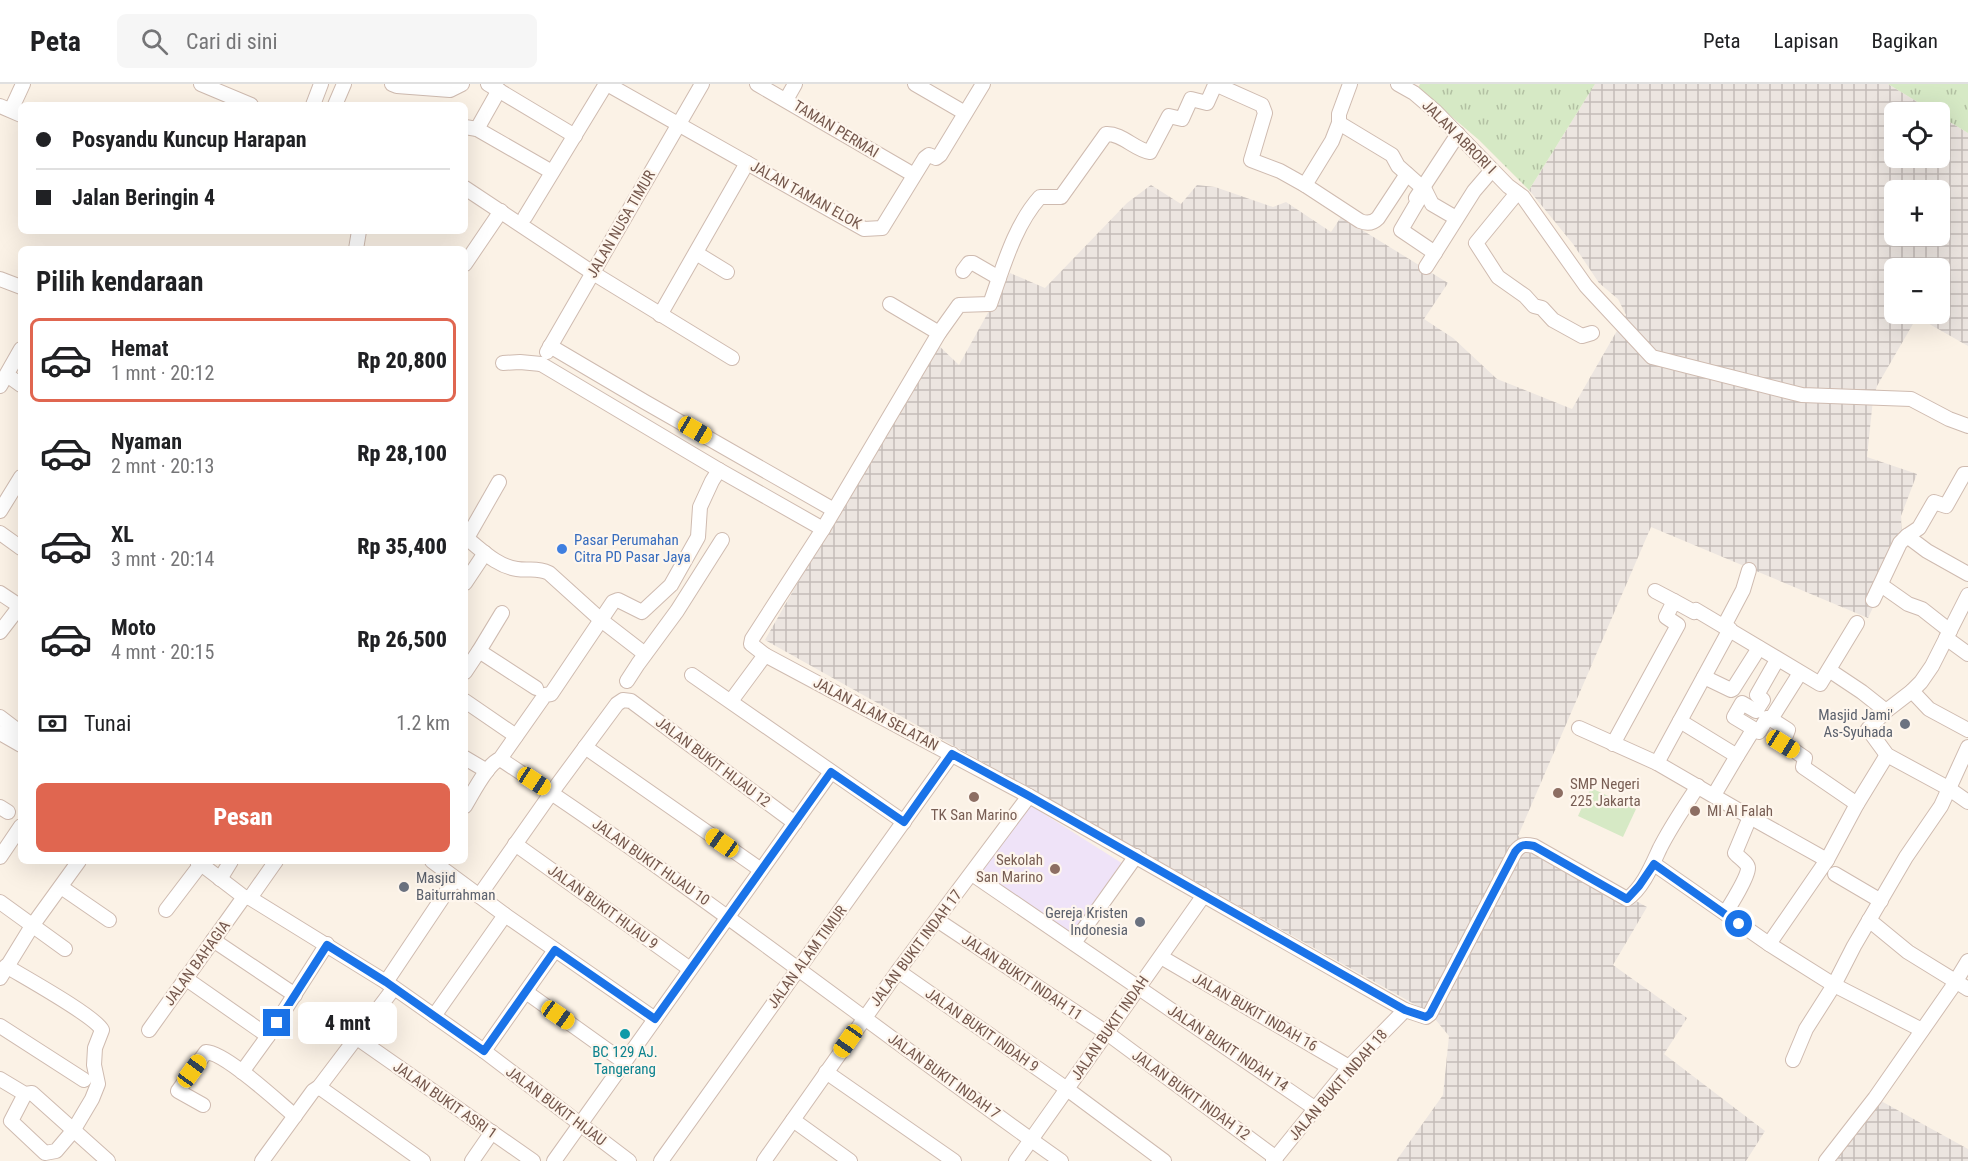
<!DOCTYPE html>
<html lang="id">
<meta charset="utf-8">
<style>
body{margin:0;font-family:"Roboto Condensed",sans-serif;background:#f6f6f6;color:#202124;height:100vh;display:flex;flex-direction:column;font-size:22px;white-space:nowrap}
*{box-sizing:border-box;margin:0}
p{font-size:20px;color:#757577}
.icon{flex:none;width:33px;height:33px;fill:none;stroke:currentColor;stroke-width:2;stroke-linecap:round;stroke-linejoin:round}
.map{position:relative;flex:1;overflow:hidden}
.panel{position:absolute;left:18px;top:162px;width:450px;height:618px;display:flex;flex-direction:column;background:#fff;border-radius:9px;box-shadow:0 6px 24px #0002}
.panel>*{flex:none}
.banner{position:absolute;left:18px;top:18px;width:450px;height:132px;border-radius:9px;box-shadow:0 6px 24px #0002;display:grid;align-content:center;height:132px;padding:0 18px;background:#fff}
.buttons{position:absolute;left:1884px;top:18px;display:grid;gap:12px}
.buttons a{display:grid;place-items:center;width:66px;height:66px;border-radius:9px;background:#fff;box-shadow:0 6px 24px #0002;font-size:30px}
.end{position:absolute;width:27px;height:27px;margin:-14px;border:8px solid #1a73e8;background:#fff;box-shadow:0 0 0 3px #fff}
.from{border-radius:50%}
.bubble{position:absolute;height:42px;border-radius:9px;background:#fff;box-shadow:0 6px 24px #0002;font-size:20px;font-weight:800;line-height:42px;text-align:center}
.car{position:absolute;width:18px;height:36px;margin:-18px -9px;border-radius:8px;box-shadow:0 0 4px 2px #0007;background:linear-gradient(#f5c518 24%,#345 0 40%,#f5c518 0 76%,#345 0 86%,#f5c518 0)}
.banner b{display:flex;align-items:center;gap:21px;height:57px;font-size:22px}
.banner b+b{border-top:2px solid #e0e0e0}
.banner i{width:15px;height:15px;background:#202124}
ul{padding:0;list-style:none}
li{display:flex;align-items:center;gap:18px;height:84px;margin:0 12px 9px;padding:0 6px;border:3px solid transparent;border-radius:9px}
li div{flex:1}
li b{display:block;font-size:22px}
li em{font-style:normal;font-weight:800}
li.active{border-color:#e06650}
li>.icon{width:54px;height:54px;stroke-width:1.5}
h2{padding:0 18px;font-size:27px;line-height:72px}
.pay{display:flex;align-items:center;gap:15px;height:66px;padding:0 18px;font-size:22px}
.pay p{margin-inline-start:auto}
.cta{display:flex;gap:12px;margin-top:auto;padding:12px 18px}
.cta a{flex:1;height:69px;border-radius:9px;background:#e06650;color:#fff;font-size:24px;font-weight:800;line-height:69px;text-align:center}
header{display:flex;align-items:center;gap:36px;box-sizing:border-box;height:84px;padding:0 30px;background:#fff;border-bottom:2px solid #e0e0e0}
header strong{font-size:28px}
nav{display:flex;gap:33px;margin-inline-start:auto;font-size:21px}
.search{width:420px;height:54px;background:#f6f6f6;display:flex;align-items:center;gap:15px;box-sizing:border-box;padding:0 21px;border-radius:9px;color:#757577;font-size:22px}
.map>svg:first-child{display:block}
.industrial{fill:url(#industrial-grid);fill-rule:evenodd}
.education{fill:#efe3f8}
.grass{fill:url(#grass-tufts)}
.pitch{fill:#d6e9c5}
.lines{fill:none;stroke-linecap:round;stroke-linejoin:round}
.minor-casing{stroke:#cfbbb0;stroke-width:16}
.minor{stroke:#fff;stroke-width:14}
.route{stroke:#1a73e8;stroke-width:8}
.shop-dot{fill:#3f7fe0;stroke:#fef6ed;stroke-width:2}
.worship-dot{fill:#6b7280;stroke:#fef6ed;stroke-width:2}
.education-dot{fill:#8d6e63;stroke:#fef6ed;stroke-width:2}
.culture-dot{fill:#0f9aa8;stroke:#fef6ed;stroke-width:2}
.labels{text-anchor:middle;dominant-baseline:central;stroke-width:4.5;stroke-linejoin:round;paint-order:stroke}
.street-label{font-size:15px;fill:#74574c;stroke:#fef6ed}
.shop-label{font-size:15px;fill:#366cbe;stroke:#fef6ed;text-anchor:start}
.worship-label{font-size:15px;fill:#5b616d;stroke:#fef6ed;text-anchor:end}
.education-label{font-size:15px;fill:#785e54;stroke:#fef6ed;text-anchor:start}
.culture-label{font-size:15px;fill:#0d838f;stroke:#fef6ed}
</style>
<header>
<strong>Peta</strong>
<div class="search"><svg class="icon" aria-label="search" viewBox="0 0 24 24"><circle cx="10" cy="10" r="6"/><path d="M15 15l6 6"/></svg>Cari di sini</div>
<nav><a>Peta</a><a>Lapisan</a><a>Bagikan</a></nav>
</header>
<div class="map">
<svg width="1968" height="1077" viewBox="0 0 1968 1077">
<defs>
<pattern id="industrial-grid" width="8" height="8" patternUnits="userSpaceOnUse" patternTransform="scale(1.5)"><rect width="8" height="8" fill="#ece5e0"/><path d="M0 4h8M4 0v8" fill="none" stroke="#c4bcb8"/></pattern>
<pattern id="grass-tufts" width="24" height="20" patternUnits="userSpaceOnUse" patternTransform="scale(1.5)"><rect width="24" height="20" fill="#d6e9c5"/><path d="M3 7l-1-3M5 7V3M7 7l1-3M15 17l-1-3M17 17v-4M19 17l1-3" fill="none" stroke="#b2c0a2"/></pattern>
</defs>
<rect width="100%" height="100%" fill="#fbf2e6"/>
<g class="industrial">
<path d="M 1595,0 L 1888,0 L 1934,28 L 1894,28 L 1894,74 L 1940,74 L 1940,32 L 1968,49 L 1968,262 L 1917,233 L 1877,302 L 1873,315 L 1867,373 L 1917,390 L 1901,432 L 1902,462 L 1868,534 L 1651,443 L 1518,752 L 1647,823 L 1613,881 L 1687,934 L 1664,970 L 1765,1047 L 1746,1077 L 1396,1077 L 1443,1011 L 1449,952 L 1430,929 L 765,556 L 935,258 L 959,281 L 1010,189 L 1045,204 L 1127,119 L 1151,101 L 1181,120 L 1197,101 L 1215,103 L 1273,123 L 1286,118 L 1331,148 L 1341,133 L 1448,199 L 1424,235 L 1453,254 L 1497,295 L 1572,325 L 1626,231 L 1618,215 L 1599,199 L 1573,160 L 1529,106 ZM 1894,106 L 1940,106 L 1940,152 L 1894,152 ZM 1894,184 L 1940,184 L 1940,230 L 1894,230 Z"/>
<path d="M 1881,1017 L 1968,1065 L 1968,1077 L 1834,1077 Z"/>
</g>
<path class="education" d="M 1030,721 L 1128,783 L 1077,853 L 981,788 Z"/>
<g class="grass">
<path d="M 1420,0 L 1595,0 L 1529,106 L 1479,56 L 1418,4 Z"/>
<path d="M 1888,0 L 1968,0 L 1968,49 L 1940,32 L 1940,28 L 1934,28 Z"/>
</g>
<path class="pitch" d="M 1591,704 L 1636,725 L 1623,753 L 1578,732 Z"/>
<g class="lines">
<defs>
<g id="minor">
<path d="M 201,0 L 251,21"/>
<path d="M 392,0 L 397,2 L 450,6 L 462,0"/>
<path d="M 488,0 L 575,52"/>
<path d="M 607,0 L 864,145 L 882,144 L 925,74 L 929,71 L 936,74 L 940,71 L 983,0"/>
<path d="M 757,0 L 914,91"/>
<path d="M 915,0 L 965,29"/>
<path d="M 1215,0 L 1262,21 L 1265,29 L 1251,76 L 1280,87 L 1305,101 L 1360,137 C 1367,140 1373,139 1378,134 L 1407,90"/>
<path d="M 1398,0 L 1414,9 L 1435,27 L 1508,102 L 1523,113 L 1586,202 L 1652,273 L 1802,311 L 1911,315 L 1949,335 L 1968,342"/>
<path d="M 1215,1 L 1207,19 L 1191,15 L 1182,35 L 1169,32 L 1150,68 C 1135,66 1122,49 1106,50 L 1061,113 L 1040,113 C 1014,142 1003,184 990,220 L 959,221 L 939,249 L 823,445 L 752,555 L 751,560 L 765,571 L 1029,712 L 1405,926 L 1426,933 L 1430,930 L 1515,768 C 1521,760 1525,760 1534,762 L 1627,815 C 1643,804 1652,781 1660,764 C 1671,742 1685,722 1698,702"/>
<path d="M 786,16 L 795,0"/>
<path d="M 313,21 L 321,0"/>
<path d="M 335,21 L 344,0"/>
<path d="M 0,22 L 21,31"/>
<path d="M 11,26 L 23,0"/>
<path d="M 1339,39 L 1392,71 L 1398,82 L 1425,106 L 1432,120 L 1456,134"/>
<path d="M 465,43 L 477,45 L 552,88"/>
<path d="M 477,45 L 499,6"/>
<path d="M 1305,101 L 1332,57 L 1339,39 L 1339,30 L 1350,0"/>
<path d="M 465,104 L 593,189 L 732,274"/>
<path d="M 1517,109 L 1476,159 L 1498,193 L 1525,212 L 1534,222 L 1542,224 L 1553,236 L 1582,252 L 1592,249"/>
<path d="M 525,133 L 606,0"/>
<path d="M 356,165 L 359,147"/>
<path d="M 696,169 L 727,188"/>
<path d="M 1435,169 L 1401,146 L 1418,117 L 1416,114 L 1458,50"/>
<path d="M 465,180 L 501,127"/>
<path d="M 1426,183 L 1474,107 L 1492,86"/>
<path d="M 963,187 L 969,179 L 973,179 L 999,194"/>
<path d="M 0,195 L 21,203"/>
<path d="M 890,220 L 939,249"/>
<path d="M 660,231 L 747,79"/>
<path d="M 550,262 L 645,318 L 834,426"/>
<path d="M 547,268 L 702,0"/>
<path d="M 503,279 L 520,278 L 541,280"/>
<path d="M 541,280 L 719,386 L 823,445"/>
<path d="M 7,291 L 21,301"/>
<path d="M 0,302 L 21,265"/>
<path d="M 0,427 L 21,393"/>
<path d="M 0,449 L 21,464"/>
<path d="M 1907,452 L 1919,444 L 1934,418 L 1946,422 L 1964,390 L 1968,390"/>
<path d="M 465,453 C 481,465 496,482 517,485 C 529,487 536,483 549,489 L 601,536 L 645,570"/>
<path d="M 467,454 L 499,398"/>
<path d="M 465,499 L 485,469"/>
<path d="M 1881,501 L 1908,520 L 1922,525 L 1950,547"/>
<path d="M 1655,507 L 1674,517"/>
<path d="M 0,509 L 21,523"/>
<path d="M 1968,511 L 1932,582 L 1921,598 L 1912,607 L 1929,625 L 1968,646"/>
<path d="M 1873,516 L 1900,459 L 1907,452 L 1927,467 L 1968,490"/>
<path d="M 1724,542 L 1743,506 L 1749,486"/>
<path d="M 0,548 L 20,522"/>
<path d="M 1946,554 L 1968,570"/>
<path d="M 479,567 L 502,529"/>
<path d="M 1777,576 L 1757,611 L 1763,616 L 1756,627 L 1742,619 L 1734,633 L 1759,648 L 1767,634 L 1771,635 L 1800,589"/>
<path d="M 1829,586 L 1862,608 L 1886,627 L 1868,645 L 1887,671 L 1948,704 L 1968,718"/>
<path d="M 465,588 L 479,567 L 536,604"/>
<path d="M 692,591 L 904,738"/>
<path d="M 1704,593 L 1731,606 L 1733,605 L 1759,564"/>
<path d="M 627,597 L 638,580 L 677,527 L 722,456"/>
<path d="M 465,617 L 516,652"/>
<path d="M 731,617 L 765,571"/>
<path d="M 1886,627 L 1912,607"/>
<path d="M 0,633 L 21,649"/>
<path d="M 1771,635 L 1788,646 L 1783,659 L 1805,674 L 1803,683 L 1857,720"/>
<path d="M 1680,637 L 1737,672 L 1753,646"/>
<path d="M 1579,644 L 1657,679 L 1750,733 L 1735,769 C 1738,773 1748,779 1748,784 C 1748,793 1730,822 1725,829"/>
<path d="M 0,649 L 21,661"/>
<path d="M 1613,660 L 1678,541 L 1666,533 L 1674,517 L 1694,528 L 1696,526 L 1820,600 L 1857,539"/>
<path d="M 585,663 L 761,786"/>
<path d="M 465,674 L 487,687"/>
<path d="M 500,675 C 693,801 873,944 1061,1077"/>
<path d="M 1657,679 L 1730,545"/>
<path d="M 1714,711 L 1737,672"/>
<path d="M 465,722 C 473,709 487,680 500,675 L 545,611 L 551,610 L 613,518 L 618,516 L 642,528 L 671,501 L 698,453 L 700,423 L 712,397 L 719,386"/>
<path d="M 0,723 L 8,728"/>
<path d="M 1750,733 L 1827,776"/>
<path d="M 515,760 L 690,885"/>
<path d="M 0,773 L 21,742"/>
<path d="M 197,777 L 244,813 L 250,814 L 386,898 L 484,967 L 629,1077"/>
<path d="M 432,777 L 505,831 L 655,935"/>
<path d="M 1654,780 L 1769,860 L 1834,901 L 1922,946"/>
<path d="M 972,790 L 1316,1025"/>
<path d="M 1835,790 L 1881,817"/>
<path d="M 220,795 L 231,777"/>
<path d="M 61,803 L 109,836"/>
<path d="M 479,812 L 552,708 L 617,620 L 623,616 L 631,617 L 795,739"/>
<path d="M 250,814 L 276,777"/>
<path d="M 0,818 L 65,865"/>
<path d="M 166,826 L 201,780"/>
<path d="M 937,836 L 1107,949 L 1276,1074"/>
<path d="M 1869,836 L 1908,868 L 1968,905"/>
<path d="M 213,856 L 295,911"/>
<path d="M 1074,859 L 1136,772"/>
<path d="M 1769,860 L 1827,776 L 1857,720 L 1887,671"/>
<path d="M 1161,873 L 1349,983"/>
<path d="M 6,882 C 24,893 95,932 102,946 L 95,964 L 94,981 L 98,1000 L 92,1015 L 73,1047 L 56,1067 L 45,1069 L 11,1037 L 25,1010"/>
<path d="M 898,887 L 1067,1005 L 1164,1077"/>
<path d="M 0,894 L 32,842 L 79,777"/>
<path d="M 185,894 L 268,952"/>
<path d="M 386,898 L 455,795"/>
<path d="M 526,908 L 624,978"/>
<path d="M 434,932 L 505,831"/>
<path d="M 0,942 L 84,996"/>
<path d="M 149,946 L 244,813"/>
<path d="M 357,954 L 533,1077"/>
<path d="M 484,967 L 555,866"/>
<path d="M 1793,976 L 1806,945 L 1834,901 L 1854,862 L 1906,773 L 1941,722 L 1968,663"/>
<path d="M 242,988 L 268,952 L 327,860"/>
<path d="M 826,988 L 954,1077"/>
<path d="M 0,995 L 25,1010 L 32,1009 L 108,1077"/>
<path d="M 319,1003 L 423,1077"/>
<path d="M 203,1021 L 178,1007 L 206,968 C 226,969 277,1017 295,1032"/>
<path d="M 793,1036 L 850,1077"/>
<path d="M 262,1077 L 313,1007 L 319,1003 L 394,904"/>
<path d="M 472,1077 L 492,1048"/>
<path d="M 554,1077 L 831,688"/>
<path d="M 661,1077 L 952,670"/>
<path d="M 764,1077 L 898,887 L 1029,712"/>
<path d="M 1016,1077 L 1204,811"/>
<path d="M 1273,1077 L 1349,983 L 1405,926"/>
<path d="M 1826,1077 L 1875,1014 L 1951,905 L 1968,877"/>
</g>
</defs>
<use href="#minor" class="minor-casing"/>
<use href="#minor" class="minor"/>
</g>
<g class="lines">
<path class="route" d="M 277,939 L 327,861 L 386,898 L 484,967 L 555,866 L 655,935 L 831,688 L 904,738 L 952,670 L 1029,712 L 1405,926 L 1426,933 L 1430,930 L 1515,768 C 1521,760 1525,760 1534,762 L 1627,815 L 1639,802 L 1654,780 L 1739,840"/>
</g>
<circle class="shop-dot" cx="562" cy="465" r="6"/>
<g class="worship-dot">
<circle cx="1905" cy="640" r="6"/>
<circle cx="404" cy="803" r="6"/>
<circle cx="1140" cy="838" r="6"/>
</g>
<g class="education-dot">
<circle cx="1558" cy="709" r="6"/>
<circle cx="974" cy="713" r="6"/>
<circle cx="1695" cy="727" r="6"/>
<circle cx="1055" cy="785" r="6"/>
</g>
<circle class="culture-dot" cx="625" cy="950" r="6"/>
<g class="labels">
<g class="street-label">
<text transform="translate(836 45) rotate(31)">TAMAN PERMAI</text>
<text transform="translate(1459 53) rotate(45)">JALAN ABRORI I</text>
<text transform="translate(806 111) rotate(29)">JALAN TAMAN ELOK</text>
<text transform="translate(621 140) rotate(-60)">JALAN NUSA TIMUR</text>
<text transform="translate(876 630) rotate(28)">JALAN ALAM SELATAN</text>
<text transform="translate(713 678) rotate(37)">JALAN BUKIT HIJAU 12</text>
<text transform="translate(651 778) rotate(35)">JALAN BUKIT HIJAU 10</text>
<text transform="translate(603 823) rotate(36)">JALAN BUKIT HIJAU 9</text>
<text transform="translate(916 864) rotate(-53)">JALAN BUKIT INDAH 17</text>
<text transform="translate(807 873) rotate(-54)">JALAN ALAM TIMUR</text>
<text transform="translate(197 879) rotate(-54)">JALAN BAHAGIA</text>
<text transform="translate(1022 893) rotate(34)">JALAN BUKIT INDAH 11</text>
<text transform="translate(1255 928) rotate(30)">JALAN BUKIT INDAH 16</text>
<text transform="translate(1110 944) rotate(-55)">JALAN BUKIT INDAH</text>
<text transform="translate(982 946) rotate(35)">JALAN BUKIT INDAH 9</text>
<text transform="translate(1228 964) rotate(34)">JALAN BUKIT INDAH 14</text>
<text transform="translate(944 992) rotate(36)">JALAN BUKIT INDAH 7</text>
<text transform="translate(1338 1001) rotate(-49)">JALAN BUKIT INDAH 18</text>
<text transform="translate(1191 1011) rotate(36)">JALAN BUKIT INDAH 12</text>
<text transform="translate(445 1016) rotate(35)">JALAN BUKIT ASRI 1</text>
<text transform="translate(556 1022) rotate(37)">JALAN BUKIT HIJAU</text>
</g>
<g class="shop-label">
<text x="574" y="456">Pasar Perumahan<tspan x="574" dy="17">Citra PD Pasar Jaya</tspan></text>
</g>
<g class="worship-label">
<text x="1893" y="631">Masjid Jami'<tspan x="1893" dy="17">As-Syuhada</tspan></text>
<text x="416" y="794" text-anchor="start">Masjid<tspan x="416" dy="17">Baiturrahman</tspan></text>
<text x="1128" y="829">Gereja Kristen<tspan x="1128" dy="17">Indonesia</tspan></text>
</g>
<g class="education-label">
<text x="1570" y="700">SMP Negeri<tspan x="1570" dy="17">225 Jakarta</tspan></text>
<text x="1707" y="727">MI Al Falah</text>
<text x="974" y="731" text-anchor="middle">TK San Marino</text>
<text x="1043" y="776" text-anchor="end">Sekolah<tspan x="1043" dy="17">San Marino</tspan></text>
</g>
<g class="culture-label">
<text x="625" y="968">BC 129 AJ.<tspan x="625" dy="17">Tangerang</tspan></text>
</g>
</g>
</svg>
<div class="buttons">
<a><svg class="icon" aria-label="locate" viewBox="0 0 24 24"><circle cx="12" cy="12" r="6"/><path d="M12 2v4M12 18v4M2 12h4M18 12h4"/></svg></a>
<a>+</a>
<a>−</a>
</div>
<i class="end from" style="left:1739px;top:840px"></i>
<i class="end" style="left:277px;top:939px"></i>
<div class="bubble" style="left:298px;top:918px;width:99px">4 mnt</div>
<i class="car" style="left:695px;top:346px;rotate:120deg"></i>
<i class="car" style="left:1783px;top:660px;rotate:122deg"></i>
<i class="car" style="left:534px;top:697px;rotate:123deg"></i>
<i class="car" style="left:722px;top:759px;rotate:305deg"></i>
<i class="car" style="left:558px;top:931px;rotate:125deg"></i>
<i class="car" style="left:848px;top:957px;rotate:215deg"></i>
<i class="car" style="left:192px;top:987px;rotate:36deg"></i>
<div class="banner">
<b><i class="from"></i>Posyandu Kuncup Harapan</b>
<b><i></i>Jalan Beringin 4</b>
</div>
<section class="panel">
<h2>Pilih kendaraan</h2>
<ul>
<li class="active"><svg class="icon" aria-label="car" viewBox="0 0 24 24"><path d="M5 17H2v-5l4-1 3-4h7l3 4 3 1v5h-3M9 17h6M6 11h13"/><circle cx="7" cy="17" r="2"/><circle cx="17" cy="17" r="2"/></svg><div><b>Hemat</b><p>1 mnt · 20:12</p></div><em>Rp 20,800</em></li>
<li><svg class="icon" aria-label="car" viewBox="0 0 24 24"><path d="M5 17H2v-5l4-1 3-4h7l3 4 3 1v5h-3M9 17h6M6 11h13"/><circle cx="7" cy="17" r="2"/><circle cx="17" cy="17" r="2"/></svg><div><b>Nyaman</b><p>2 mnt · 20:13</p></div><em>Rp 28,100</em></li>
<li><svg class="icon" aria-label="car" viewBox="0 0 24 24"><path d="M5 17H2v-5l4-1 3-4h7l3 4 3 1v5h-3M9 17h6M6 11h13"/><circle cx="7" cy="17" r="2"/><circle cx="17" cy="17" r="2"/></svg><div><b>XL</b><p>3 mnt · 20:14</p></div><em>Rp 35,400</em></li>
<li><svg class="icon" aria-label="car" viewBox="0 0 24 24"><path d="M5 17H2v-5l4-1 3-4h7l3 4 3 1v5h-3M9 17h6M6 11h13"/><circle cx="7" cy="17" r="2"/><circle cx="17" cy="17" r="2"/></svg><div><b>Moto</b><p>4 mnt · 20:15</p></div><em>Rp 26,500</em></li>
</ul>
<div class="pay"><svg class="icon" aria-label="cash" viewBox="0 0 24 24"><path d="M3 7h18v10H3z"/><circle cx="12" cy="12" r="2"/></svg>Tunai<p>1.2 km</p></div>
<div class="cta"><a>Pesan</a></div>
</section>
</div>
